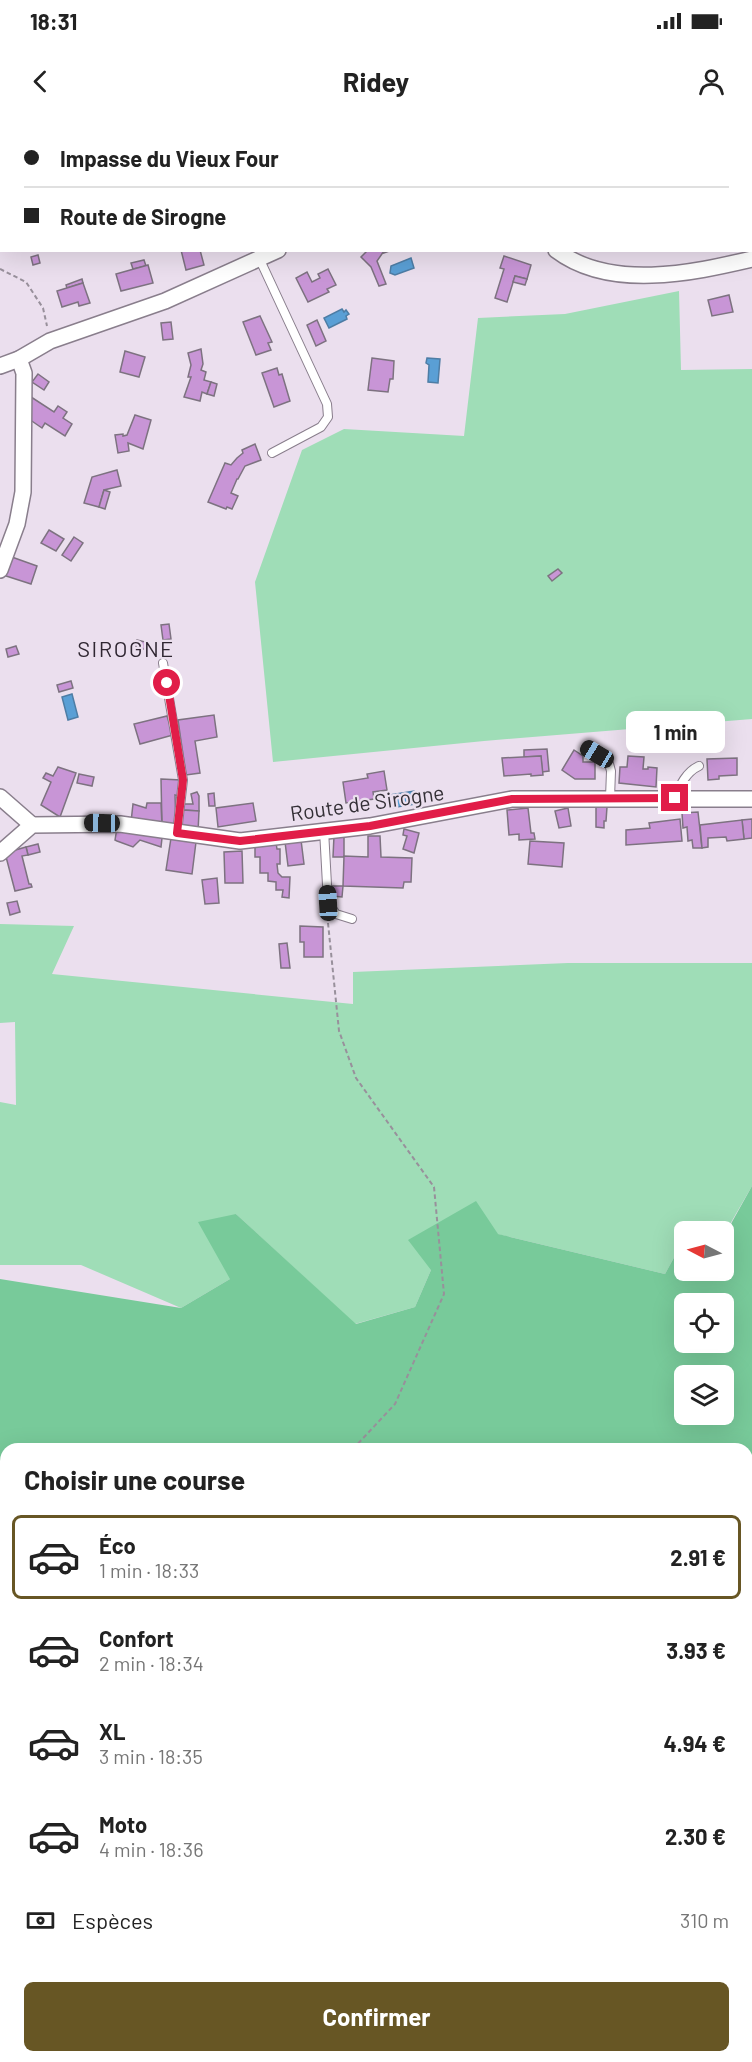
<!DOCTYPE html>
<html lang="fr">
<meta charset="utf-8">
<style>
body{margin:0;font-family:Barlow,sans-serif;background:#f6f6f6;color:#222;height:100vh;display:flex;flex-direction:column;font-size:22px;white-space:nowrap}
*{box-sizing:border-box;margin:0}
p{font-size:20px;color:#767676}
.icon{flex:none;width:33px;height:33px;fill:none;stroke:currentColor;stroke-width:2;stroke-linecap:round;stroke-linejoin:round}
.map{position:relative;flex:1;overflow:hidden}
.sheet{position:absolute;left:0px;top:1323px;width:753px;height:620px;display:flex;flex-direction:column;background:#fff;border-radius:18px 18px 0 0;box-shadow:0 6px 24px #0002}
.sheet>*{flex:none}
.guide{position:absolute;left:0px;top:0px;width:753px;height:132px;box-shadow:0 6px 24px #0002;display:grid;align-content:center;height:132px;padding:0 24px;background:#fff}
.needle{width:39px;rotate:276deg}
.tools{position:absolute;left:674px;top:1101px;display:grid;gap:12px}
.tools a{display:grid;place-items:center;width:60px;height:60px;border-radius:9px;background:#fff;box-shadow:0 6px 24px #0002;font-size:30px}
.end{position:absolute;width:27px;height:27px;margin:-14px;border:8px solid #e11d48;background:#fff;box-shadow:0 0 0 3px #fff}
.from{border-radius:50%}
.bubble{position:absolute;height:42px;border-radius:9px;background:#fff;box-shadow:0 6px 24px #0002;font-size:20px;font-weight:700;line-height:42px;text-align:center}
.car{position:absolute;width:18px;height:36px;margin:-18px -9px;border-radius:8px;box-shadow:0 0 4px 2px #0007;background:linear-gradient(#222 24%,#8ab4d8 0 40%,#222 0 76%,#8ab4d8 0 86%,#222 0)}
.guide b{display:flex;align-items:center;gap:21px;height:57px;font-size:22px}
.guide b+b{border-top:2px solid #e0e0e0}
.guide i{width:15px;height:15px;background:#222}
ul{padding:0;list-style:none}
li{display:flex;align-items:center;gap:18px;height:84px;margin:0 12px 9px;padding:0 12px;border:3px solid transparent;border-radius:9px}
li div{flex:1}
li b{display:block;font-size:22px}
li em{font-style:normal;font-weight:700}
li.on{border-color:#675624}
li>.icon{width:54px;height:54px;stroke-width:1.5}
h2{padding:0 24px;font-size:27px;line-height:72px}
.pay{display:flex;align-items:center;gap:15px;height:66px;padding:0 24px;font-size:22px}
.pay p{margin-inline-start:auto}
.cta{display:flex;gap:12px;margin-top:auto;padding:12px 24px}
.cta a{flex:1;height:69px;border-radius:9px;background:#675624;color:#fff;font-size:24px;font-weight:700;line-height:69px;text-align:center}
.status{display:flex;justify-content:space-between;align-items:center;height:42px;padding:0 30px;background:#fff;direction:ltr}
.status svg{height:16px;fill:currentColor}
header{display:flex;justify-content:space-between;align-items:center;height:78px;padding:0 24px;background:#fff;font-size:27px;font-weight:700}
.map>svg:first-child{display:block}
.green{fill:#9fddb7}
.forest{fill:#78ca9a;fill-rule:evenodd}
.water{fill:#5a9fd5;stroke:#4e7da5;stroke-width:1.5}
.building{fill:#c895d6;stroke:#7d7280;stroke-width:1.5}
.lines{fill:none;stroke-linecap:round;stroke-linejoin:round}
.service-casing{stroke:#897e8c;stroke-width:10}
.minor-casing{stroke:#897e8c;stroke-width:18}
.path{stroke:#98909b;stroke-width:2;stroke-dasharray:4.5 3;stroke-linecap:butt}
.service{stroke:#fff;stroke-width:8}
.minor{stroke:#fff;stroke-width:15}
.route{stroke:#e11d48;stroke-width:8}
.labels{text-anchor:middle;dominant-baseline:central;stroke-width:4.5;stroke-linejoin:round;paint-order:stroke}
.street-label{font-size:21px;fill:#332f35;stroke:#ebdfee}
.neighbourhood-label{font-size:22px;letter-spacing:1.5px;fill:#2f2631;stroke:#ebdfee}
</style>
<div class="status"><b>18:31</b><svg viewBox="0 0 49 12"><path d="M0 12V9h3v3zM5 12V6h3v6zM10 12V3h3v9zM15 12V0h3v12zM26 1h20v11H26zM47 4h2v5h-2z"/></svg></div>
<header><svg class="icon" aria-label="back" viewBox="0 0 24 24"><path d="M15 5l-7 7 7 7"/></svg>Ridey<svg class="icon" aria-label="person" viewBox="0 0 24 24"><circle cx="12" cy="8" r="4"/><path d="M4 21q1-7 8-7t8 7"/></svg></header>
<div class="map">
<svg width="752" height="1942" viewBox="0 0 752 1942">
<rect width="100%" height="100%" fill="#ebdfee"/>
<g class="green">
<path d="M 0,0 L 240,0 L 240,1 L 2,2 L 2,124 L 0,125 Z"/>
<path d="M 679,171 L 681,250 L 752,249 L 752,599 L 484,621 L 273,642 L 255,462 L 302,330 L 344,309 L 464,316 L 478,198 L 565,194 Z"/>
<path d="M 0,804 L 74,806 L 52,854 L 353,884 L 353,852 L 568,843 L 752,843 L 752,1066 L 726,1111 L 684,1112 L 684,1129 L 677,1132 L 665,1154 L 497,1114 L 431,1150 L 415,1187 L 355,1204 L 236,1094 L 230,1159 L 181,1188 L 81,1145 L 0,1145 L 0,982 L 16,985 L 15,902 L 0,903 Z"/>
</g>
<g class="forest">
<path d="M 752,1066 L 752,1822 L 747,1821 L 747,1329 L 6,1329 L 6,1788 L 0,1788 L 0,1159 L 181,1188 L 230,1159 L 198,1102 L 236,1094 L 356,1204 L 415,1187 L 431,1150 L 408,1120 L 476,1081 L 498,1114 L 665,1154 L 677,1132 L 684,1129 L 684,1150 L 723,1150 L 723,1112 L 727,1111 ZM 684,1184 L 723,1184 L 723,1222 L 684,1222 ZM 684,1256 L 723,1256 L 723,1294 L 684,1294 Z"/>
<path d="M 176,1937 L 276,1937 L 262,1942 L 178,1942 L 180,1941 Z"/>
<path d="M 280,1937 L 550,1937 L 547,1942 L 283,1942 Z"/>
</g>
<g class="water">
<path d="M 411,138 L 414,148 L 395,155 L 390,153 L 391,146 Z"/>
<path d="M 342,189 L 344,192 L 346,190 L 349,194 L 346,196 L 347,199 L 329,208 L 324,198 Z"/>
<path d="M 427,238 L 440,239 L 438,263 L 428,262 L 429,245 L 426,243 Z"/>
<path d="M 72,574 L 78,597 L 68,600 L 62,577 Z"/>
<path d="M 414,671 L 416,684 L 391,688 L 389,675 Z"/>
</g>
<g class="building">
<path d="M 181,130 L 200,130 L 204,145 L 186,150 Z"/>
<path d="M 368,130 L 392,130 L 384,133 L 384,131 L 377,141 L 386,164 L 379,166 L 371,147 L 361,137 Z"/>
<path d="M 38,135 L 40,143 L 33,145 L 31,137 Z"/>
<path d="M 504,136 L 531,145 L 527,159 L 515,156 L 507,182 L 495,178 L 504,149 L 500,148 Z"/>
<path d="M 144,140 L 146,146 L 133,149 L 131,143 Z"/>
<path d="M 148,145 L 153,163 L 121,171 L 116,154 Z"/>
<path d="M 328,149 L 336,165 L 327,169 L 329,172 L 308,182 L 296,158 L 307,152 L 312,162 L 320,158 L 318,154 Z"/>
<path d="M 515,156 L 527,159 L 525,165 L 513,162 Z"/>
<path d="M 82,159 L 83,163 L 67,168 L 66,165 Z"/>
<path d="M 83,163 L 90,183 L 79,186 L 78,182 L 62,187 L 57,171 Z"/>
<path d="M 729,175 L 733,192 L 712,196 L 708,180 Z"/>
<path d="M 260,196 L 272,222 L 268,223 L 271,230 L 256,235 L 243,202 Z"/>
<path d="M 317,200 L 326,221 L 316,226 L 307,205 Z"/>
<path d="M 171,202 L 173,219 L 163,220 L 161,203 Z"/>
<path d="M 201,229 L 203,244 L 201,250 L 206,252 L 204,260 L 211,262 L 207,274 L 202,272 L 200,281 L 184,277 L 191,257 L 188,257 L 191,245 L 188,233 Z"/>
<path d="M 125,231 L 145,237 L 139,257 L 120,252 Z"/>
<path d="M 372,238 L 394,241 L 393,259 L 390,259 L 388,272 L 368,270 Z"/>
<path d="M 277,248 L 279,255 L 282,254 L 290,281 L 274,287 L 262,253 Z"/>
<path d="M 38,254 L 49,262 L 44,270 L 32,262 Z"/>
<path d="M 211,262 L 217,264 L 214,276 L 207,274 Z"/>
<path d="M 28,275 L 54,292 L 58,286 L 67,292 L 63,298 L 72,304 L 65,316 L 45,303 L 42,308 L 26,297 Z"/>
<path d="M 135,295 L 151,300 L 143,329 L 128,323 L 129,331 L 118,333 L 115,315 L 123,314 L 123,316 L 127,315 Z"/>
<path d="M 255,324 L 261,340 L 245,346 L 238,359 L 237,359 L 231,373 L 238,376 L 232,389 L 227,387 L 226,389 L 208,382 L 225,343 L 231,345 L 237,338 L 243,333 L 242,330 Z"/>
<path d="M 117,350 L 121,366 L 104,370 L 99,387 L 84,383 L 92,357 Z"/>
<path d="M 104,370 L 110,372 L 105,389 L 99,387 Z"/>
<path d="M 49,410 L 64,419 L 56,431 L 41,423 Z"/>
<path d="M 74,417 L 83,423 L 71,441 L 62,435 Z"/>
<path d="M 9,436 L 37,446 L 31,464 L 3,455 Z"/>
<path d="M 558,449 L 562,453 L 552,461 L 548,456 Z"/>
<path d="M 169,504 L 171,519 L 163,520 L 161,505 Z"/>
<path d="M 137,520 L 149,523 L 147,530 L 136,527 Z"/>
<path d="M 16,526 L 19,534 L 8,537 L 6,529 Z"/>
<path d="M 71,561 L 73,568 L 59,572 L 57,565 Z"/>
<path d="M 214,595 L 217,617 L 195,621 L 200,653 L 186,655 L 178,600 Z"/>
<path d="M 167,596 L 173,615 L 140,624 L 134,604 Z"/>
<path d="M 715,615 L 718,627 L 707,629 L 704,618 Z"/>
<path d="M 547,629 L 549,651 L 542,652 L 541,636 L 524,637 L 524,630 Z"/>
<path d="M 574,630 L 583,636 L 583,642 L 595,642 L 595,659 L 575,659 L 562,650 Z"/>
<path d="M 541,636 L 543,655 L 531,656 L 531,654 L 504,656 L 502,638 Z"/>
<path d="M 628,636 L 644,637 L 643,649 L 648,649 L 648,647 L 657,648 L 656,667 L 619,663 L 620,647 L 627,647 Z"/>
<path d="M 737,638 L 737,655 L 719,656 L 719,659 L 708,660 L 707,639 Z"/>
<path d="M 58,647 L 76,653 L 60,697 L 41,685 L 51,662 L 43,658 L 46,653 L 53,656 Z"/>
<path d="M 384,651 L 387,670 L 373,672 L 374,679 L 346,683 L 343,662 L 368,658 L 367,654 Z"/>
<path d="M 79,654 L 94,657 L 92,666 L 77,663 Z"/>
<path d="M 161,659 L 181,660 L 179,676 L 175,675 L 176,707 L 162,706 Z"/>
<path d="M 197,672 L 199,676 L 199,691 L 183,690 L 184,684 L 193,684 L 191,674 Z"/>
<path d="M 214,673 L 215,686 L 209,686 L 208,674 Z"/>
<path d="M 147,683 L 161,683 L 162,706 L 131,702 L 133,684 L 146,688 Z"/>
<path d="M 253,683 L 256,701 L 218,707 L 216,688 Z"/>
<path d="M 596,687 L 607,687 L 606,701 L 604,701 L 604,708 L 596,707 Z"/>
<path d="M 528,688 L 531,713 L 534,713 L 535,719 L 519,720 L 519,714 L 509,715 L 507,690 Z"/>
<path d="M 568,688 L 571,706 L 559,708 L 555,691 Z"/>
<path d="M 183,690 L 199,691 L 198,712 L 181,711 Z"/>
<path d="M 698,692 L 702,728 L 693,728 L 692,720 L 688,721 L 687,707 L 683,708 L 682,693 Z"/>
<path d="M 680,699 L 682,721 L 626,725 L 626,710 L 650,708 L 649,703 Z"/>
<path d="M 752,699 L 752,718 L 744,719 L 742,700 Z"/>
<path d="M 742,700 L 744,719 L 727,721 L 726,717 L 708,718 L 708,727 L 702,728 L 700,705 Z"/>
<path d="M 117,708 L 131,710 L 162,718 L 161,727 L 140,720 L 133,727 L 117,721 L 115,720 Z"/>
<path d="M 404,709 L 419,713 L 414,733 L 403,729 L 407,716 L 403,715 Z"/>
<path d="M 334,716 L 344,716 L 344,737 L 333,737 Z"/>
<path d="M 368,716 L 380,716 L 381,737 L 412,738 L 411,762 L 404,762 L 403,768 L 343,766 L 344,736 L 368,737 Z"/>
<path d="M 171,718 L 196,722 L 192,754 L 166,750 Z"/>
<path d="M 301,720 L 304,744 L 288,746 L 285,722 Z"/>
<path d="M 530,721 L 564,723 L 562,747 L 528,744 Z"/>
<path d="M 276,723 L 277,729 L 280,729 L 280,744 L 277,744 L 278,753 L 282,757 L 290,757 L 289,778 L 282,777 L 283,770 L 276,770 L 276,762 L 268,761 L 268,753 L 260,753 L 260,737 L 255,737 L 255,727 Z"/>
<path d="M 38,724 L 40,732 L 28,735 L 26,727 Z"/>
<path d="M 26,727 L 28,735 L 22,736 L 29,764 L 31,764 L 32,767 L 15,771 L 5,733 Z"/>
<path d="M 242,731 L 243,763 L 225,763 L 224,732 Z"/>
<path d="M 217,758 L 219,783 L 205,784 L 202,760 Z"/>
<path d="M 332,766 L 343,766 L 342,777 L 332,776 Z"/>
<path d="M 17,781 L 20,792 L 10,795 L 7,783 Z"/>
<path d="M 300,806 L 323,807 L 323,837 L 304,837 L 304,822 L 300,822 Z"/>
<path d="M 287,823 L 290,848 L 281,848 L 279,824 Z"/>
</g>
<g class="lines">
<defs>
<g id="service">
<path d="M 260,140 L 327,284 L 328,297 L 321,307 L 272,333"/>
<path d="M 163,543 L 183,660 L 177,713"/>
<path d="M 587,628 L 608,640 L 611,651 L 610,678"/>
<path d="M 675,678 C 680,665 686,652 699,646"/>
<path d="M 324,710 L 328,783 L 336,794 L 352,799"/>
</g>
<g id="minor">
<path d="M 457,2 L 460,0"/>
<path d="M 528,2 L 528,0"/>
<path d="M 556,130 C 610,171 692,153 752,139"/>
<path d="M 0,246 L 19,239 L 50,221 L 165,181 L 278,130"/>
<path d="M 0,450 L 17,404 L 23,372 L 24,253 L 19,239"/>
<path d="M 0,677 L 32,705"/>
<path d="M 0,733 L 32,705 L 120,704 L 240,721 L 370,706 L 512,679 L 752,679"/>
</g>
</defs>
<use href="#service" class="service-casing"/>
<use href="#minor" class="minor-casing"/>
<g class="path">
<path d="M 0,149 L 26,162 L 43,188 L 47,206"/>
<path d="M 328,803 L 339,911 L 356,958 L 434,1067 L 444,1174 L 395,1284 L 353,1329"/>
<path d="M 747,1338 L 752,1336"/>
<path d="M 0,1545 L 6,1543"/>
<path d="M 567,1942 L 567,1936"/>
</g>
<use href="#service" class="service"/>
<use href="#minor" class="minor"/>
</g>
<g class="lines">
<path class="route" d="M 167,563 L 183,660 L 177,713 L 240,721 L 370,706 L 512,679 L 675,678"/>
</g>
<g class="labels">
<g class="street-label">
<text transform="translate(367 682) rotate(-8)">Route de Sirogne</text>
</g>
<g class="neighbourhood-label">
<text x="126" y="528">SIROGNE</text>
</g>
</g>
</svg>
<div class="tools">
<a><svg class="needle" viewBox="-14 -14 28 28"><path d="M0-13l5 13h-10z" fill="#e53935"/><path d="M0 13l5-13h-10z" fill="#767676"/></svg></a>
<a><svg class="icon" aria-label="locate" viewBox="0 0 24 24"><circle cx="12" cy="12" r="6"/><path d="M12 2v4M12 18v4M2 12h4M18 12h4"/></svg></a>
<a><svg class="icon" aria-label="layers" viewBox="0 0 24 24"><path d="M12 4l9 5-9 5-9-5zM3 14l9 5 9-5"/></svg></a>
</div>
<i class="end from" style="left:167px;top:563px"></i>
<i class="end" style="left:675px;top:678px"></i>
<div class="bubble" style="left:626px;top:591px;width:99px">1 min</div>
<i class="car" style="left:597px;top:634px;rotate:301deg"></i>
<i class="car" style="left:102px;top:703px;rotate:271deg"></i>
<i class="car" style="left:328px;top:783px;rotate:357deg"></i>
<div class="guide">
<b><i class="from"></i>Impasse du Vieux Four</b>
<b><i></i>Route de Sirogne</b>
</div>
<section class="sheet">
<h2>Choisir une course</h2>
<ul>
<li class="on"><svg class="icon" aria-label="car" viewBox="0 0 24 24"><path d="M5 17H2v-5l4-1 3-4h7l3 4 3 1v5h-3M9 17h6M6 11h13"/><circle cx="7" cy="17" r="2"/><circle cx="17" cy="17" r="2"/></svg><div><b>Éco</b><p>1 min · 18:33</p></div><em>2.91 €</em></li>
<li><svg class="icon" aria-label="car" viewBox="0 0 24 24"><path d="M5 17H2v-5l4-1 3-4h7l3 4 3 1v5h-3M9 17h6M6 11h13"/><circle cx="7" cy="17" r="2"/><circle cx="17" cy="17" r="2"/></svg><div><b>Confort</b><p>2 min · 18:34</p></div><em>3.93 €</em></li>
<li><svg class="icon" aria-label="car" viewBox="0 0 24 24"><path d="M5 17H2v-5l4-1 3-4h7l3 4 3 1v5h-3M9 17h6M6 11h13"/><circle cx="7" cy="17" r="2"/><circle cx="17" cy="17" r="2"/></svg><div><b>XL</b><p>3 min · 18:35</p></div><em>4.94 €</em></li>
<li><svg class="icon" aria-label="car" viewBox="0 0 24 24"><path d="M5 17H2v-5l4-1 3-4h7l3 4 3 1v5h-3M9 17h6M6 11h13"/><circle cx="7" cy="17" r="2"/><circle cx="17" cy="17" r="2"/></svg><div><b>Moto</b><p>4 min · 18:36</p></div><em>2.30 €</em></li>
</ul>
<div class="pay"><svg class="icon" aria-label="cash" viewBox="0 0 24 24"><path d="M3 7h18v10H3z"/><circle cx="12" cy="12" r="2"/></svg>Espèces<p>310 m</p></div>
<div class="cta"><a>Confirmer</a></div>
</section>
</div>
